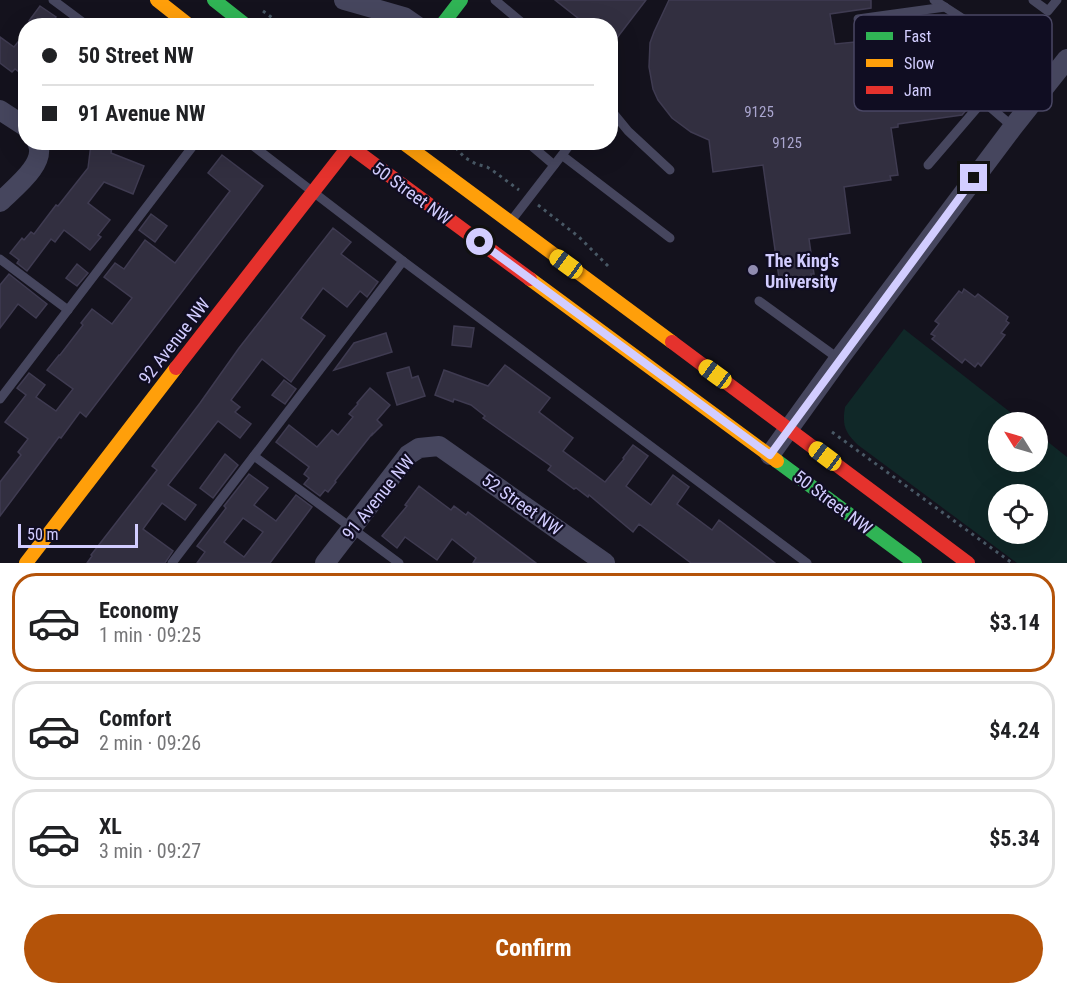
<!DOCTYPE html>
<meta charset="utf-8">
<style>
body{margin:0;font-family:"Roboto Condensed",sans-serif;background:#f6f6f6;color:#202124;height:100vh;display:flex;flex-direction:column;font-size:22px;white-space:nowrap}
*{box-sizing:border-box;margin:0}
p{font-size:20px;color:#757577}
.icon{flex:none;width:33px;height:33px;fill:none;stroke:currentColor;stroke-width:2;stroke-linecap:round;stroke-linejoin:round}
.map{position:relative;height:563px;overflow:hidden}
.drawer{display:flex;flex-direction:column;background:#fff;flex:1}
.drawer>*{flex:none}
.banner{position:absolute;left:18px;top:18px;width:600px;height:132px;border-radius:24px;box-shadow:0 6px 24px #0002;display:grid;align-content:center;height:132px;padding:0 24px;background:#fff}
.needle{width:39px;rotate:307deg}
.buttons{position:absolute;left:988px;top:412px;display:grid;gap:12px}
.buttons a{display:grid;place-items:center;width:60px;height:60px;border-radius:50%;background:#fff;box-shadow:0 6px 24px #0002;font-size:30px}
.scale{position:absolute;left:18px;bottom:15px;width:120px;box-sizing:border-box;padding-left:6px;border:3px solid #d2cdff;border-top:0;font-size:16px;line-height:21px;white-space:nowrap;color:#d2cdff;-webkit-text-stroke:4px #100d22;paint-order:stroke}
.end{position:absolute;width:27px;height:27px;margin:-14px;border:8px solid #d2cdff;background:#111;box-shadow:0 0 0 3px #111}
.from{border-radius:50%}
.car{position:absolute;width:18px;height:36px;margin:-18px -9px;border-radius:8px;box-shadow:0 0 4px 2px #0007;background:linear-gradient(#f5c518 24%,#345 0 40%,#f5c518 0 76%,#345 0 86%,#f5c518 0)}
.banner b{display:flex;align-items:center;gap:21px;height:57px;font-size:22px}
.banner b+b{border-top:2px solid #e0e0e0}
.banner i{width:15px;height:15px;background:#202124}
ul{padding:10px 0 0;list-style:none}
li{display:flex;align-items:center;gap:18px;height:99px;margin:0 12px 9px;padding:0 12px;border:3px solid #e0e0e0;border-radius:24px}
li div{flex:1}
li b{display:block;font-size:22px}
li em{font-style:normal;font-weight:700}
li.selected{border-color:#b45309}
li>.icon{width:54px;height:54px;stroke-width:1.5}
.primary-button{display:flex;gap:12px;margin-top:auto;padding:12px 24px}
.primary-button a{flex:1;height:69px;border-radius:36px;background:#b45309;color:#fff;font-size:24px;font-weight:700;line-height:69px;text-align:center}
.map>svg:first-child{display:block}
.green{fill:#102828;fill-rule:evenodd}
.building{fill:#322f40;stroke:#3f3b51;stroke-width:1.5;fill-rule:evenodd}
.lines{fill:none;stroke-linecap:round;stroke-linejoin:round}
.path{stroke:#495966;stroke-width:3;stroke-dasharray:3 4.5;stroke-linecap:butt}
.lane{stroke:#46465e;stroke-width:9}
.street{stroke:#46465e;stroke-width:20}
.fast{stroke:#30b455;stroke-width:14}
.slow{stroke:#ff9f0a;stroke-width:14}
.jam{stroke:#e5322d;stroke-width:14}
.route{stroke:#d2cdff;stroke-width:8}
.poi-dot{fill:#908cb0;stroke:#100d22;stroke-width:2}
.labels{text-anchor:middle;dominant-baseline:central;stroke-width:4.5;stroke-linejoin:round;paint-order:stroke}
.number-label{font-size:15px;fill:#aaa6cf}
.street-label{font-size:18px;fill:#d2cdff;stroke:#100d22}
.poi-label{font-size:18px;font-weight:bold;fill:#d2cdff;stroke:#100d22;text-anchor:start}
.key{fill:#100d22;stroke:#4a4764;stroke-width:1.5}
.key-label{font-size:16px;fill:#d2cdff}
</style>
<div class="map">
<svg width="1067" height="563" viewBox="0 0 1067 563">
<rect width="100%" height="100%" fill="#14121d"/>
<path class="green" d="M 904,329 L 1024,423 L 999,423 L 999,462 L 1038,462 L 1038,434 L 1067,457 L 1067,563 L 1017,563 L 858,445 C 845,432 842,426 845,407 ZM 999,495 L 1038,495 L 1038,534 L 999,534 Z"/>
<g class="building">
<path d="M 555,0 L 646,0 L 610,47 L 610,26 L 588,26 Z"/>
<path d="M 669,0 L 871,0 L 871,8 L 830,14 L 835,44 L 855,42 L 855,44 L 887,40 L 887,43 L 958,33 L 968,108 L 962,115 L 898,124 L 898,127 L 891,128 L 898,175 L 890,176 L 891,180 L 844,187 L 850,233 L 809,239 L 814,274 L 811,274 L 812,281 L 780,285 L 763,165 L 713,172 L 709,140 L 691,132 L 672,118 L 658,100 L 653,89 L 649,67 L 650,43 L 654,32 Z"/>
<path d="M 40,6 L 56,17 L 50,26 L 35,26 L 29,21 Z"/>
<path d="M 26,32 L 26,77 L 15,69 L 12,72 L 0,63 L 0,37 L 14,47 Z"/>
<path d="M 91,144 L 112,147 L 111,153 L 144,166 L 133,194 L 104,182 L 88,203 L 110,220 L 98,235 L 101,237 L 90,250 L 64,230 L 55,242 L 51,239 L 27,271 L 17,263 L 19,260 L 10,253 L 22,238 L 24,240 L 31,232 L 34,234 L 56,205 L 58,206 L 88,168 Z"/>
<path d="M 222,155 L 263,186 L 86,417 L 80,412 L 61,438 L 59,437 L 0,516 L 0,482 L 21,455 L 18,452 L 28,439 L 5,422 L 26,395 L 17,388 L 29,373 L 45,385 L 36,397 L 56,411 L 73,389 L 47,370 L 59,355 L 60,355 L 83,325 L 81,323 L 92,309 L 112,324 L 132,298 L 104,277 L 115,263 L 124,269 L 145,240 L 175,263 L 230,191 L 208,173 Z"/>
<path d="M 151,214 L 167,226 L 155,242 L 139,230 Z"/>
<path d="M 333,228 L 351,242 L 341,254 L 378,282 L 367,297 L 360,291 L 347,307 L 323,288 L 301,318 L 325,336 L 291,382 L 262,359 L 231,400 L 240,407 L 235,412 L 251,424 L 240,438 L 218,421 L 168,485 L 196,505 L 185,520 L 162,503 L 143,529 L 173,551 L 165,563 L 87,563 L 92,556 L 91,555 L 157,470 L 152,466 L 200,403 L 239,348 Z"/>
<path d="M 77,264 L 88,273 L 77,286 L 66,278 Z"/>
<path d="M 9,274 L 47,304 L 36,318 L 18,304 L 0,328 L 0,285 Z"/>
<path d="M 964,289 L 975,297 L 978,294 L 1008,317 L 1006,321 L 1009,323 L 1001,333 L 1005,335 L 981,366 L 978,363 L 975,367 L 965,359 L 962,363 L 932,339 L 935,336 L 931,334 L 939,324 L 935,321 L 959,291 L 962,293 Z"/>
<path d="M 454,326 L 474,328 L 471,347 L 452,345 Z"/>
<path d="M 386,333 L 392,352 L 334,370 L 354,343 Z"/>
<path d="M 505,365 L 550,398 L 539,412 L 573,438 L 563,451 L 605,482 L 624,459 L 623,458 L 633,445 L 648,456 L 626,486 L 651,505 L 673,475 L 689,487 L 677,504 L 712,530 L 719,520 L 775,563 L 691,563 L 639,524 L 633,532 L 589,495 L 588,497 L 576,488 L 574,489 L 548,470 L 551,466 L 483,418 L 485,416 L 471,405 L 454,399 L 453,402 L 435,395 L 444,370 L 488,386 Z"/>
<path d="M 409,367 L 412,378 L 418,376 L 425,396 L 397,405 L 387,373 Z"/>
<path d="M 284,380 L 296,389 L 285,404 L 272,395 Z"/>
<path d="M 370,388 L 390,405 L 377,420 L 382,425 L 372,435 L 372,434 L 335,481 L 336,482 L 328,492 L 325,490 L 320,496 L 304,484 L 309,478 L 304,474 L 309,467 L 276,442 L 289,425 L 317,447 L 332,430 L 338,435 L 353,417 L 349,414 L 358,404 L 357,403 Z"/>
<path d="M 225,454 L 238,465 L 213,498 L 200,488 Z"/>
<path d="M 249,474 L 268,488 L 254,505 L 276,521 L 296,495 L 312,507 L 270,563 L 197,563 L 205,552 L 197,546 L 226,508 L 224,506 ZM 243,518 L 263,532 L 244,557 L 224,542 Z"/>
<path d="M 419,486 L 451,510 L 454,506 L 466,515 L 468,512 L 536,563 L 473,563 L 476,558 L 452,539 L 437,560 L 405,537 L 397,548 L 382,536 L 407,506 L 405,505 Z"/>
</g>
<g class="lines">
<g class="path">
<path d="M 263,11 L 283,26"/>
<path d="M 451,142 L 464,157 L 476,164 L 487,167 L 492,170 L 519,190"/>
<path d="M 538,205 L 579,237 L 610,268"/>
<path d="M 832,432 L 1012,563"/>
</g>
<g class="lane">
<path d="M 53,0 L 88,26"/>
<path d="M 495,0 L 526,26"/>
<path d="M 934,0 L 968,22 L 983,101 L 1013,127"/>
<path d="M 1033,0 L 1048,11 L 1057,0"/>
<path d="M 858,19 L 945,7"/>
<path d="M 610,109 L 628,131 L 670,170"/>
<path d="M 248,142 L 403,261 L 807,563"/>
<path d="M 527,142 L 554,165"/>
<path d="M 563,156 L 670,238"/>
<path d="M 928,165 L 983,101"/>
<path d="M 511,221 L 572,142"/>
<path d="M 0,259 L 68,310"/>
<path d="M 759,301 L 839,359"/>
<path d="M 0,399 L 196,142"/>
<path d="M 254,456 L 399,563"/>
<path d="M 172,563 L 403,261"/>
</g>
<g class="street">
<path d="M 344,0 L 404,17 L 417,26"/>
<path d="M 0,110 L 26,127"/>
<path d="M 0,202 C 14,188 48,163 37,142"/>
<path d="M 770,455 L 839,359 L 1013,127 L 1067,59"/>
<path d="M 325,563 L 408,455 L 419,448 L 439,446 L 605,563"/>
</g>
<g class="fast">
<path d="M 214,0 L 247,26"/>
<path d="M 441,26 L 461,0"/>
<path d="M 777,461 L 915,563"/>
</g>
<g class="slow">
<path d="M 157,0 L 190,26"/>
<path d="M 402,142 L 672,342"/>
<path d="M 530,279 L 777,461"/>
<path d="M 26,563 L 176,368"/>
</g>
<g class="jam">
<path d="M 344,142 L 530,279"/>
<path d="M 672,342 L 968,563"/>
<path d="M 176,368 L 352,142"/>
</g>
</g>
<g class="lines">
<path class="route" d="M 480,242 L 770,455 L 974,178"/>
</g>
<circle class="poi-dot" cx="753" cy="270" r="6"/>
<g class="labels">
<g class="number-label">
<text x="759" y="112">9125</text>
<text x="787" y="143">9125</text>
</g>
<g class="street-label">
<text transform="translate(412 193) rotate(36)">50 Street NW</text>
<text transform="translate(174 341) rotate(-52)">92 Avenue NW</text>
<text transform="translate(378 497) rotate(-51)">91 Avenue NW</text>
<text transform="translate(833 502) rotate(37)">50 Street NW</text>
<text transform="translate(522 504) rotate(35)">52 Street NW</text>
</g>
<g class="poi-label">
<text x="765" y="260">The King's<tspan x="765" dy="21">University</tspan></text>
</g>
</g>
<rect x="854" y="15" width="198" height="96" rx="9" class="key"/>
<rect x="866" y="32" width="27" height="8" fill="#30b455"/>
<rect x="866" y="59" width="27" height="8" fill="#ff9f0a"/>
<rect x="866" y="86" width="27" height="8" fill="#e5322d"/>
<g class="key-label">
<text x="904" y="42">Fast</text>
<text x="904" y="69">Slow</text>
<text x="904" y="96">Jam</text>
</g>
</svg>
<div class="buttons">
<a><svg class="needle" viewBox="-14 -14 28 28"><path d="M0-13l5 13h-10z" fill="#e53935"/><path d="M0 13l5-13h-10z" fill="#757577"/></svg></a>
<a><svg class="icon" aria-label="locate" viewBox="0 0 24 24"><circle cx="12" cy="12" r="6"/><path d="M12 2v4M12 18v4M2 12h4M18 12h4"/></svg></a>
</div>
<div class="scale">50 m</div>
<i class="end from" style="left:480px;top:242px"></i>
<i class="end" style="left:974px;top:178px"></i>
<i class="car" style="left:566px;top:264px;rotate:306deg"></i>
<i class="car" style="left:715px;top:374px;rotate:306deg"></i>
<i class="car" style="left:825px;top:456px;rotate:307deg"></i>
<div class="banner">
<b><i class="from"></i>50 Street NW</b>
<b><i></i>91 Avenue NW</b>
</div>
</div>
<section class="drawer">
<ul>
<li class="selected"><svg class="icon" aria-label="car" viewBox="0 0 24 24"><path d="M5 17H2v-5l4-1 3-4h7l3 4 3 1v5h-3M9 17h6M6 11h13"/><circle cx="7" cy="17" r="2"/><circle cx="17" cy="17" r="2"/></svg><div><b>Economy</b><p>1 min · 09:25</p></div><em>$3.14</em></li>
<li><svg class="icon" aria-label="car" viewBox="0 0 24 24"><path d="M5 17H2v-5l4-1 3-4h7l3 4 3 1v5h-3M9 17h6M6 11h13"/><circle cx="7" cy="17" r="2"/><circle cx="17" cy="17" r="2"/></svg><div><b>Comfort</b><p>2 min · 09:26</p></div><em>$4.24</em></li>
<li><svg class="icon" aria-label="car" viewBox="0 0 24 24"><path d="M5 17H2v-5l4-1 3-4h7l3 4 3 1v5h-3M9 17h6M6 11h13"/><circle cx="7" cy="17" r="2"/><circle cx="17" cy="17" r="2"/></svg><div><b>XL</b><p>3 min · 09:27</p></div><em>$5.34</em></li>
</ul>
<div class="primary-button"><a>Confirm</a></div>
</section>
